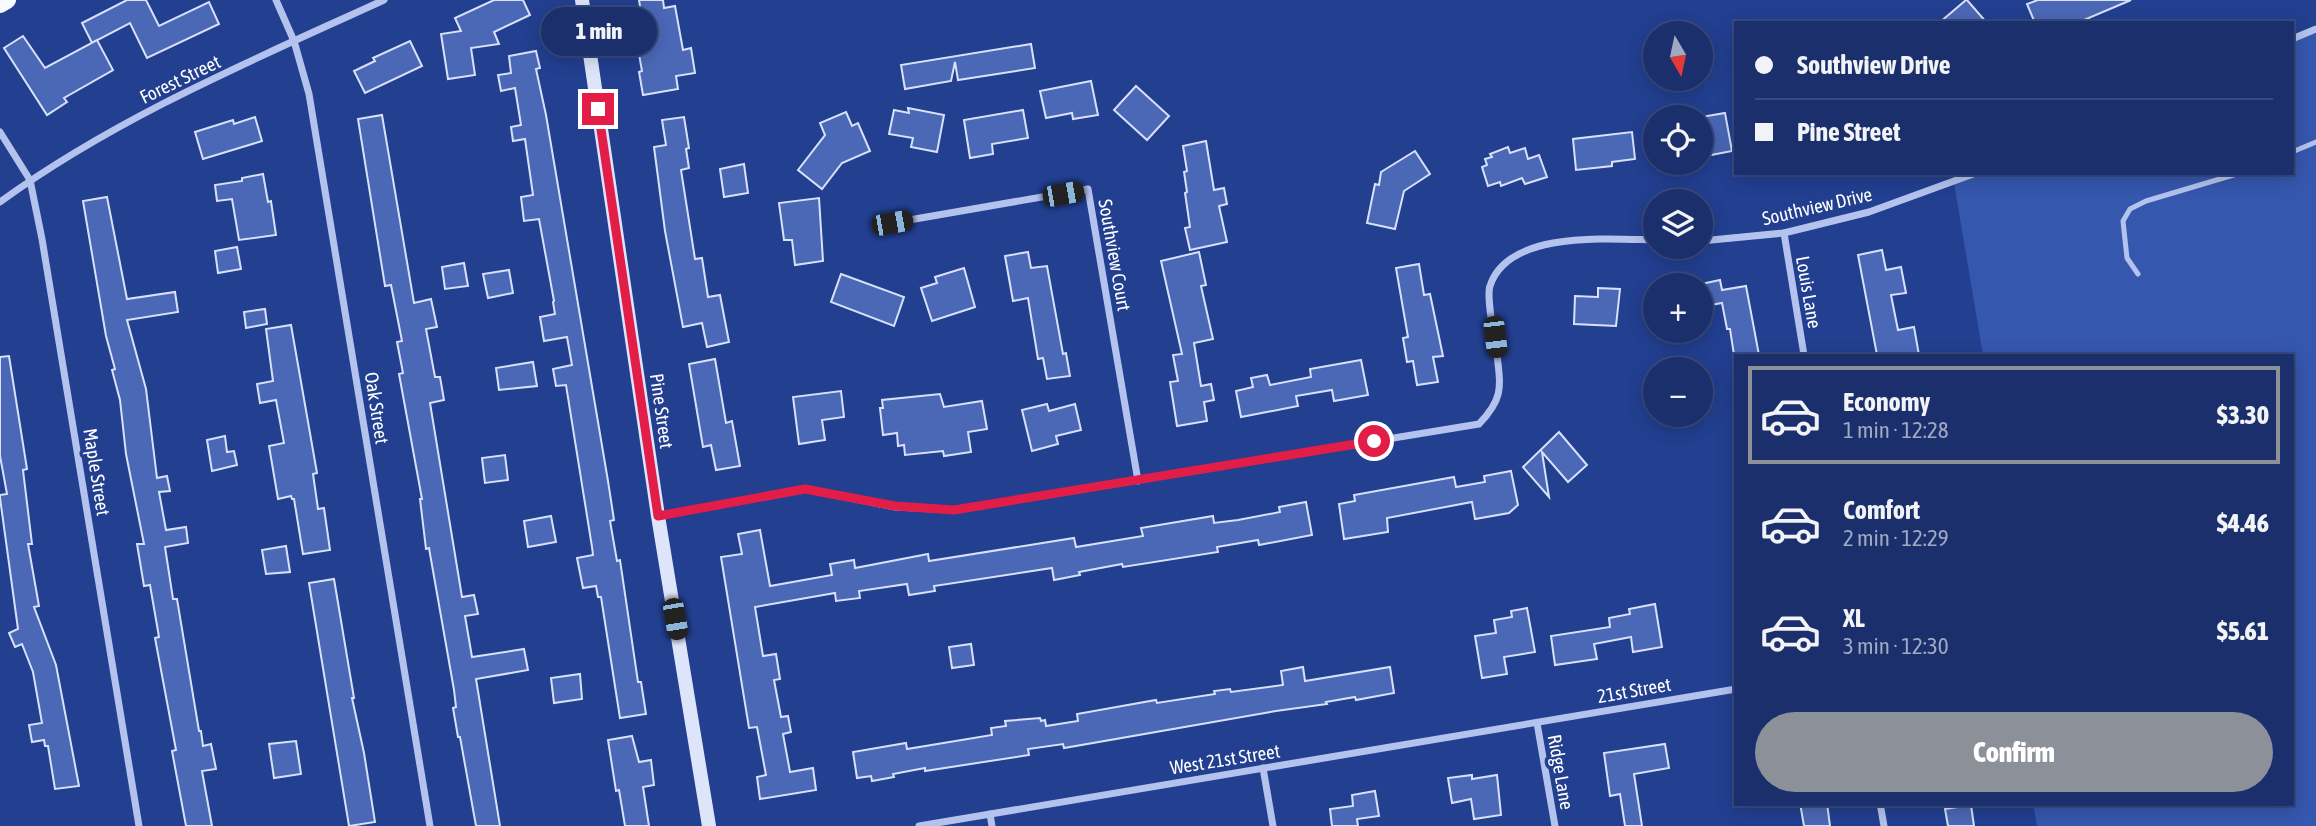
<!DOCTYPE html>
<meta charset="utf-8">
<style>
body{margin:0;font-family:"Asap Condensed",sans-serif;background:#273b74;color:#f1f3f6;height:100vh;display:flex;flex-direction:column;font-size:26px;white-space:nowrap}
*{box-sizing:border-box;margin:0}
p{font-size:23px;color:#9fa9c2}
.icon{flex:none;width:38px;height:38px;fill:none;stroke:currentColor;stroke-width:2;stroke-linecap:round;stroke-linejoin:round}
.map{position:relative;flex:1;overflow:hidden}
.sheet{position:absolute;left:1734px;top:354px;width:560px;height:452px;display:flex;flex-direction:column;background:#1a2f6c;border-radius:0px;box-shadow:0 4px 18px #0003,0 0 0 2px #384a7f}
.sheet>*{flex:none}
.banner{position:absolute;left:1734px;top:21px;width:560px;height:154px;border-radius:0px;box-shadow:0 4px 18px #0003,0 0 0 2px #384a7f;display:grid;align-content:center;height:154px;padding:0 21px;background:#1a2f6c}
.needle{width:46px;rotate:171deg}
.fabs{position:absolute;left:1643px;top:21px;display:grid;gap:14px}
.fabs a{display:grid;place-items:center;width:70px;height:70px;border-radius:50%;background:#1a2f6c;box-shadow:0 4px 18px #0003,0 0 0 2px #384a7f;font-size:35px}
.end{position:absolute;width:32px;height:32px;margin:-16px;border:9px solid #e11d48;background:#fff;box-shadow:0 0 0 4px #fff}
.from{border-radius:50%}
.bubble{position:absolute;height:49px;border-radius:24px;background:#1a2f6c;box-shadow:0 4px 18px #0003,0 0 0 2px #384a7f;font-size:23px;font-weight:800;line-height:49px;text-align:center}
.car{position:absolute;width:21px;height:42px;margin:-21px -10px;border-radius:9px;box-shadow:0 0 5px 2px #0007;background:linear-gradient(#222 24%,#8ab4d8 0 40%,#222 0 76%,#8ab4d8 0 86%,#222 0)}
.banner b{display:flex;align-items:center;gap:24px;height:66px;font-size:26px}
.banner b+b{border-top:2px solid #384a7f}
.banner i{width:18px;height:18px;background:#f1f3f6}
ul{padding:12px 0 0;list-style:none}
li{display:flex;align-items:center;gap:21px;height:98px;margin:0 14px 10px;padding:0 7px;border:4px solid transparent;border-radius:0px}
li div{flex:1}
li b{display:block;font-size:26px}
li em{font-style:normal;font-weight:800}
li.current{border-color:#8c9099}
li>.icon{width:63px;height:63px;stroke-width:1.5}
.button{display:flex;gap:14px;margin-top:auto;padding:14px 21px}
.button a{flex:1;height:80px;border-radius:42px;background:#8c9099;color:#fff;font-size:28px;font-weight:800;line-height:80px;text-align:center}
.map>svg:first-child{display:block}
.green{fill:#3557ae}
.building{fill:#4b68b7;stroke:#d8e1f9;stroke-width:2}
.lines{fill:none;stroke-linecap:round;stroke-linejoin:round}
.lane{stroke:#b3c3ed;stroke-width:5}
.street{stroke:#b3c3ed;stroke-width:7}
.secondary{stroke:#dee5fa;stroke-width:14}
.primary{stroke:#f8faff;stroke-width:18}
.route{stroke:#e11d48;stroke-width:9}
.labels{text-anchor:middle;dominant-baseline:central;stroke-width:7;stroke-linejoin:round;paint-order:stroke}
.street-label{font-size:19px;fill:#fff;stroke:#223f90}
</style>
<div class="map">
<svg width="2316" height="826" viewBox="0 0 2316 826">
<rect width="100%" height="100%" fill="#223f90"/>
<path class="green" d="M 2316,29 L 2316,826 L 2037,826 L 2033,803 L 2292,803 L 2292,355 L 1983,355 L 1954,183 L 1976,173 L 2292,173 L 2293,39 Z"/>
<g class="building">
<path d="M 127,0 L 146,0 L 159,26 L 209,2 L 219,24 L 147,58 L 130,23 L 92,43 L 82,23 Z"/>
<path d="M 494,0 L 523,0 L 530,15 L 494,32 L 499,44 L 471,48 L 475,75 L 448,79 L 441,34 L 461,31 L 455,18 Z"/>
<path d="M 639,0 L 663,0 L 664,8 L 675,6 L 683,50 L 691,48 L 695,73 L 676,76 L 678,89 L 643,95 L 639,72 L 642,71 L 634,26 L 643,25 Z"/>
<path d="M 1967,0 L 1987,23 L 1939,23 L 1966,0 Z"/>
<path d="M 2038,0 L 2131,0 L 2077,23 L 2035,23 L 2027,4 Z"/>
<path d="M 23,36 L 45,68 L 97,40 L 113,70 L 64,98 L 67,102 L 47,115 L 4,48 Z"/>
<path d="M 410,41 L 422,66 L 365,93 L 354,71 L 375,61 L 373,58 Z"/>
<path d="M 1031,44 L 1035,68 L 958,80 L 955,62 L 951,81 L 905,89 L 901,65 Z"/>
<path d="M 536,51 L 540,68 L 536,69 L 546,115 L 608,481 L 614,520 L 610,521 L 617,561 L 620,560 L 638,682 L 641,682 L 646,714 L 620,718 L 601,597 L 598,597 L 596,586 L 583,588 L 577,558 L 593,555 L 592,547 L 566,385 L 556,386 L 553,369 L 572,365 L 567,337 L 544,341 L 540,317 L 555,314 L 553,302 L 554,301 L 539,219 L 524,221 L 521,197 L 533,195 L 525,139 L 513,141 L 511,127 L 521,125 L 515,88 L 501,91 L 498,75 L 511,73 L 509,56 Z"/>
<path d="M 1091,81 L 1098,115 L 1073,119 L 1072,113 L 1046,118 L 1040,91 Z"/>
<path d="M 1136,86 L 1169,116 L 1147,140 L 1114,110 Z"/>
<path d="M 908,108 L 944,115 L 937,152 L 911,147 L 913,138 L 889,134 L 894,110 L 909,113 Z"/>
<path d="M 1023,110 L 1028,138 L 992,144 L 993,154 L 970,158 L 964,120 Z"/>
<path d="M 846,112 L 852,126 L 858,123 L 870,151 L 842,163 L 822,189 L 798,170 L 825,135 L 820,123 Z"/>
<path d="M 1725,113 L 1732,151 L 1701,157 L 1701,117 Z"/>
<path d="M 382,115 L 414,303 L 431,299 L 437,327 L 426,329 L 435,377 L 440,377 L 444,400 L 430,403 L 462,597 L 474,595 L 478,614 L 465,616 L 472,657 L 524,649 L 528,670 L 476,679 L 500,826 L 476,826 L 460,737 L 458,737 L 453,708 L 456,707 L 454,690 L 429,548 L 426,549 L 420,499 L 422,499 L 399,374 L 403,373 L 397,342 L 402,341 L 391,285 L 385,286 L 358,119 Z"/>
<path d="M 255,117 L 262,141 L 203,159 L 195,132 L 233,120 L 234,124 Z"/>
<path d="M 684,117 L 689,148 L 686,149 L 689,168 L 681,170 L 695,259 L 702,258 L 708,297 L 720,295 L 729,342 L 707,347 L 702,323 L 683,327 L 665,231 L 654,147 L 666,145 L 662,120 Z"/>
<path d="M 1632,132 L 1635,159 L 1612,162 L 1612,166 L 1576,170 L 1573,139 Z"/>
<path d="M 1206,141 L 1214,190 L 1224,188 L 1227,204 L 1219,206 L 1227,242 L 1190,250 L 1185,228 L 1190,227 L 1185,193 L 1187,192 L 1184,172 L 1187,171 L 1183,146 Z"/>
<path d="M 1508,147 L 1510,153 L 1525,148 L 1528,159 L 1539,155 L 1547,177 L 1525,184 L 1522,178 L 1501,186 L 1500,182 L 1488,186 L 1482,167 L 1487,165 L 1485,159 L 1492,157 L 1490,154 Z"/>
<path d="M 1415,151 L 1430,174 L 1404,191 L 1395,229 L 1367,223 L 1375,184 L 1379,185 L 1381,172 Z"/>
<path d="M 744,164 L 748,193 L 724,197 L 720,169 Z"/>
<path d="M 263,174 L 268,202 L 271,201 L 276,235 L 239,240 L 232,199 L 217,201 L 215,185 L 242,181 L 242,178 Z"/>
<path d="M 107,197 L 127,299 L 175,292 L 178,312 L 127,320 L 146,389 L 157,478 L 167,476 L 170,491 L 159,492 L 166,530 L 186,527 L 188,543 L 165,547 L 173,599 L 177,599 L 199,731 L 201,731 L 203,746 L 211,744 L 216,769 L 202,771 L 212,826 L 186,826 L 172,751 L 176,750 L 155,638 L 159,637 L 150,585 L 144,586 L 137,544 L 144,544 L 126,454 L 120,400 L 112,370 L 115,369 L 106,336 L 83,201 Z"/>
<path d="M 819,198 L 823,261 L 795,265 L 792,240 L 784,240 L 779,203 Z"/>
<path d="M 237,247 L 241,269 L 218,273 L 215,251 Z"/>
<path d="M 1882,250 L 1886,270 L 1901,267 L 1906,293 L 1891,295 L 1898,330 L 1914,327 L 1919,355 L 1877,355 L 1858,255 Z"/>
<path d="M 1028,252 L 1031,268 L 1047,266 L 1063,354 L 1066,353 L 1070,376 L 1047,379 L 1043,358 L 1038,359 L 1028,298 L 1013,301 L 1005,256 Z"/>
<path d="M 1199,252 L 1206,285 L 1201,286 L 1213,339 L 1194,343 L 1201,386 L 1211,384 L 1214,400 L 1204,402 L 1207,421 L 1177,426 L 1170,382 L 1178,381 L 1173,355 L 1182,354 L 1161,261 Z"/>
<path d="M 464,263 L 468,286 L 445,289 L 442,267 Z"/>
<path d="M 1419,264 L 1424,295 L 1430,294 L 1443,356 L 1433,357 L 1438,382 L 1417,385 L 1413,361 L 1407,362 L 1403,338 L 1408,337 L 1396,268 Z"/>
<path d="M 964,268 L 975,307 L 932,321 L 921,288 L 937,283 L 935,277 Z"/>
<path d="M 509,270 L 513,293 L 488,298 L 483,274 Z"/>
<path d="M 841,274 L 904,297 L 894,326 L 831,302 Z"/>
<path d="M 1720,280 L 1722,290 L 1746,286 L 1759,355 L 1734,355 L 1730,329 L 1727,329 L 1722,303 L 1705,306 L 1701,284 Z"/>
<path d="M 1598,288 L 1620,289 L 1616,326 L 1574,324 L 1575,296 L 1598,297 Z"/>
<path d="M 265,309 L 267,324 L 246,328 L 244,312 Z"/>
<path d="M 291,325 L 317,473 L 313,474 L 318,509 L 324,508 L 330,550 L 303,554 L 294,499 L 292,499 L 291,496 L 278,499 L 269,446 L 284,443 L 276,400 L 260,403 L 257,384 L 273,381 L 266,329 Z"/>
<path d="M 9,356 L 27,469 L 23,470 L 32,544 L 28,544 L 39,606 L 34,607 L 56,665 L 79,786 L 55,789 L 48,746 L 45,746 L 44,740 L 32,742 L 29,725 L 42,723 L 33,672 L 22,644 L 15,647 L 9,633 L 18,629 L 0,498 L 0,495 L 7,494 L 0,456 L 0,357 Z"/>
<path d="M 715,359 L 726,423 L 732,421 L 740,466 L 716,470 L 711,445 L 703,447 L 689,364 Z"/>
<path d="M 1361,360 L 1368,395 L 1334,401 L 1332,390 L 1296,396 L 1298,406 L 1241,417 L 1236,391 L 1253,387 L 1251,378 L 1267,375 L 1270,385 L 1311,377 L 1310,369 Z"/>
<path d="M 533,362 L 537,386 L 499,390 L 496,368 Z"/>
<path d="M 841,391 L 844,417 L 822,420 L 825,440 L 799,444 L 793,397 Z"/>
<path d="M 940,394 L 944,407 L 982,401 L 987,429 L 968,432 L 971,452 L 944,456 L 943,451 L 905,455 L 904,445 L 898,446 L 897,433 L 883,435 L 880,408 L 883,408 L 882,400 Z"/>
<path d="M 1047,404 L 1049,411 L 1075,404 L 1081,430 L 1056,436 L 1058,444 L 1032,451 L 1022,410 Z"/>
<path d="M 1559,432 L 1587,465 L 1568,482 L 1542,452 L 1549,497 L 1523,467 Z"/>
<path d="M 225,436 L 227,452 L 234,451 L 237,465 L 212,471 L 207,440 Z"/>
<path d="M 505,455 L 508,480 L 485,483 L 482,458 Z"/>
<path d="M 1511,471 L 1518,505 L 1509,513 L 1475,519 L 1472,502 L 1387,518 L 1388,532 L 1344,539 L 1339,504 L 1355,501 L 1354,495 L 1454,477 L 1456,487 L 1485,482 L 1484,476 Z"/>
<path d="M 1306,502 L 1312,535 L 1259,545 L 1258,540 L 1217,547 L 1218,552 L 1123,567 L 1122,564 L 1079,572 L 1080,575 L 1054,580 L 1052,568 L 934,586 L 935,591 L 909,595 L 907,584 L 859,591 L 860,598 L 836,601 L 835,593 L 755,607 L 763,656 L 776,654 L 780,679 L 774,680 L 781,717 L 788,716 L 791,732 L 783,734 L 790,772 L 813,768 L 816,790 L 760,799 L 757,777 L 766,775 L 757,727 L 749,728 L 721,557 L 742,554 L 738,534 L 760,530 L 770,586 L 832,575 L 830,564 L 854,560 L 855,568 L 928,554 L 929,561 L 1074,538 L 1076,547 L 1143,536 L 1141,528 L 1213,516 L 1214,523 L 1238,520 L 1280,512 L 1279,507 Z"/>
<path d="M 551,516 L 556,542 L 528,547 L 524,521 Z"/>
<path d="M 286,546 L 290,572 L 266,574 L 262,550 Z"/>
<path d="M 334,579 L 354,698 L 352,698 L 364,753 L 375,822 L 349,826 L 309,583 Z"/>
<path d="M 1655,604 L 1662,647 L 1633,652 L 1631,637 L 1594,644 L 1597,659 L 1555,665 L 1551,636 L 1610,627 L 1609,618 L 1630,614 L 1629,609 Z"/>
<path d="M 1527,608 L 1535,652 L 1504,657 L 1507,674 L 1482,678 L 1475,636 L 1496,633 L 1494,620 L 1512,617 L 1511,611 Z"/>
<path d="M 971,644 L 974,665 L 952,668 L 949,647 Z"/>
<path d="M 1303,667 L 1305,681 L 1390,667 L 1394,693 L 1356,700 L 1355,697 L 1326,702 L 1327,704 L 1276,711 L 1064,748 L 1063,744 L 1028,749 L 1029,755 L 925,771 L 925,768 L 893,774 L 894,777 L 872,781 L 871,776 L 857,778 L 853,752 L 906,743 L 907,749 L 992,735 L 991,728 L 1006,726 L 1005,721 L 1040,718 L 1041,721 L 1045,720 L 1046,726 L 1078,721 L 1077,714 L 1156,700 L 1157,703 L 1215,694 L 1214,691 L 1230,689 L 1231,692 L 1283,685 L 1281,671 Z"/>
<path d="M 580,674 L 582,699 L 554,703 L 551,678 Z"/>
<path d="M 632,736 L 639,762 L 651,760 L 654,785 L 643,787 L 649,826 L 625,826 L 619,790 L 616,791 L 608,740 Z"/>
<path d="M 296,741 L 301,774 L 274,778 L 269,744 Z"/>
<path d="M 1665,744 L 1669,768 L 1634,774 L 1642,826 L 1625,826 L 1620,794 L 1610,796 L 1604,753 Z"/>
<path d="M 1472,775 L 1472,779 L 1497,775 L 1501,815 L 1474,819 L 1471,799 L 1452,803 L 1448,778 Z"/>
<path d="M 1375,791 L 1379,816 L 1357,819 L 1358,826 L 1332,826 L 1330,809 L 1353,806 L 1352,795 Z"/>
<path d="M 1800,803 L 1827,803 L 1830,826 L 1804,826 Z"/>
<path d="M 1971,805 L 1974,826 L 1948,826 L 1945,809 Z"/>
</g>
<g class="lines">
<g class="lane">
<path d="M 2292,152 L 2316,142"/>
<path d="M 2138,274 L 2127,258 L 2123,221 L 2130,209 L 2146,201 L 2240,173"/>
</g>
<g class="street">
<path d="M 276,0 L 294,41 L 309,94 L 430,826"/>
<path d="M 2292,39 L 2316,29"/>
<path d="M 0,132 L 30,180 L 42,239 L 139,826"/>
<path d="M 0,202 C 117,117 253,60 384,0"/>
<path d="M 892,223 L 1088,189 L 1138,481"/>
<path d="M 1784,233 L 1804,355"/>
<path d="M 1701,241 L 1784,233 L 1869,212 L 1976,173"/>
<path d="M 658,516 L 805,489 L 895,507 L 954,510 L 1479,424 C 1503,399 1501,388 1497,355 C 1495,341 1486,297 1490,286 C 1508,230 1609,239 1656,240"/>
<path d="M 1537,723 L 1555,826"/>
<path d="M 1263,768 L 1273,826"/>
<path d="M 1880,803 L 1884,826"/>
<path d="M 990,814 L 992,826"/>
<path d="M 919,826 L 1736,689"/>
</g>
<path class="secondary" d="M 582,0 L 658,516 L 709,826"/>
<path class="primary" d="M 0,4 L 7,0"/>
</g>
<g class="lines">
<path class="route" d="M 598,109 L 658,516 L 805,489 L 895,506 L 954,510 L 1374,441"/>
</g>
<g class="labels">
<g class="street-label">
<text transform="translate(180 79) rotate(-26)">Forest Street</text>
<text transform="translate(1817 206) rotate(-13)">Southview Drive</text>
<text transform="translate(1115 255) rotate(80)">Southview Court</text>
<text transform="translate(1809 292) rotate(80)">Louis Lane</text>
<text transform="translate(377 408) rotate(81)">Oak Street</text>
<text transform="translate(662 411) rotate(82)">Pine Street</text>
<text transform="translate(97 472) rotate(81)">Maple Street</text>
<text transform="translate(1634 690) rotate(-10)">21st Street</text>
<text transform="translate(1225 759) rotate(-9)">West 21st Street</text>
<text transform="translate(1561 772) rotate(80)">Ridge Lane</text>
</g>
</g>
</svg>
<div class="fabs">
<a><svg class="needle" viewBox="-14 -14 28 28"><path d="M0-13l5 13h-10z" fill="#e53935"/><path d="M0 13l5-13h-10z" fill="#9fa9c2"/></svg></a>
<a><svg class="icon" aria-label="locate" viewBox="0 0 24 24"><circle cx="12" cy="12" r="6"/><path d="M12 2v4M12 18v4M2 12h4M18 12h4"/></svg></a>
<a><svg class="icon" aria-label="layers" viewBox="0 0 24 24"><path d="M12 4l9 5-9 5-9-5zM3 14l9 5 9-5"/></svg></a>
<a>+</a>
<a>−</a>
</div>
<i class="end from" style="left:1374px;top:441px"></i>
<i class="end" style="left:598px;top:109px"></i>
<div class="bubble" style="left:541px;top:7px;width:116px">1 min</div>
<i class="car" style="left:1063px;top:194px;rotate:80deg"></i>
<i class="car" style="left:892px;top:223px;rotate:80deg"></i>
<i class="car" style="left:1495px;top:337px;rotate:173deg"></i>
<i class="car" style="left:675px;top:619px;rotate:170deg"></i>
<div class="banner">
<b><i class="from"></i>Southview Drive</b>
<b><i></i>Pine Street</b>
</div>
<section class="sheet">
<ul>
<li class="current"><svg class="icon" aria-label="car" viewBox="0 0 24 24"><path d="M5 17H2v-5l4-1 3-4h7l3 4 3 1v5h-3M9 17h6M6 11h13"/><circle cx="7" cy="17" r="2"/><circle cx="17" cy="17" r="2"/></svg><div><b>Economy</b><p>1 min · 12:28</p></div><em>$3.30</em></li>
<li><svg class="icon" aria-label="car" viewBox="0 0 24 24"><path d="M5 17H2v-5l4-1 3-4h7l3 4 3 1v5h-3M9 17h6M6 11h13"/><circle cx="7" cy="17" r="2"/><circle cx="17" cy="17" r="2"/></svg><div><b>Comfort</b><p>2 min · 12:29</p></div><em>$4.46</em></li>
<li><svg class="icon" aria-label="car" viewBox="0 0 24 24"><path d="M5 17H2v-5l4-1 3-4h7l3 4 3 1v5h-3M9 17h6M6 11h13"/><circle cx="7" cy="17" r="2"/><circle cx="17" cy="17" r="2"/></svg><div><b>XL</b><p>3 min · 12:30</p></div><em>$5.61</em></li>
</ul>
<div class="button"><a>Confirm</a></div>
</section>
</div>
